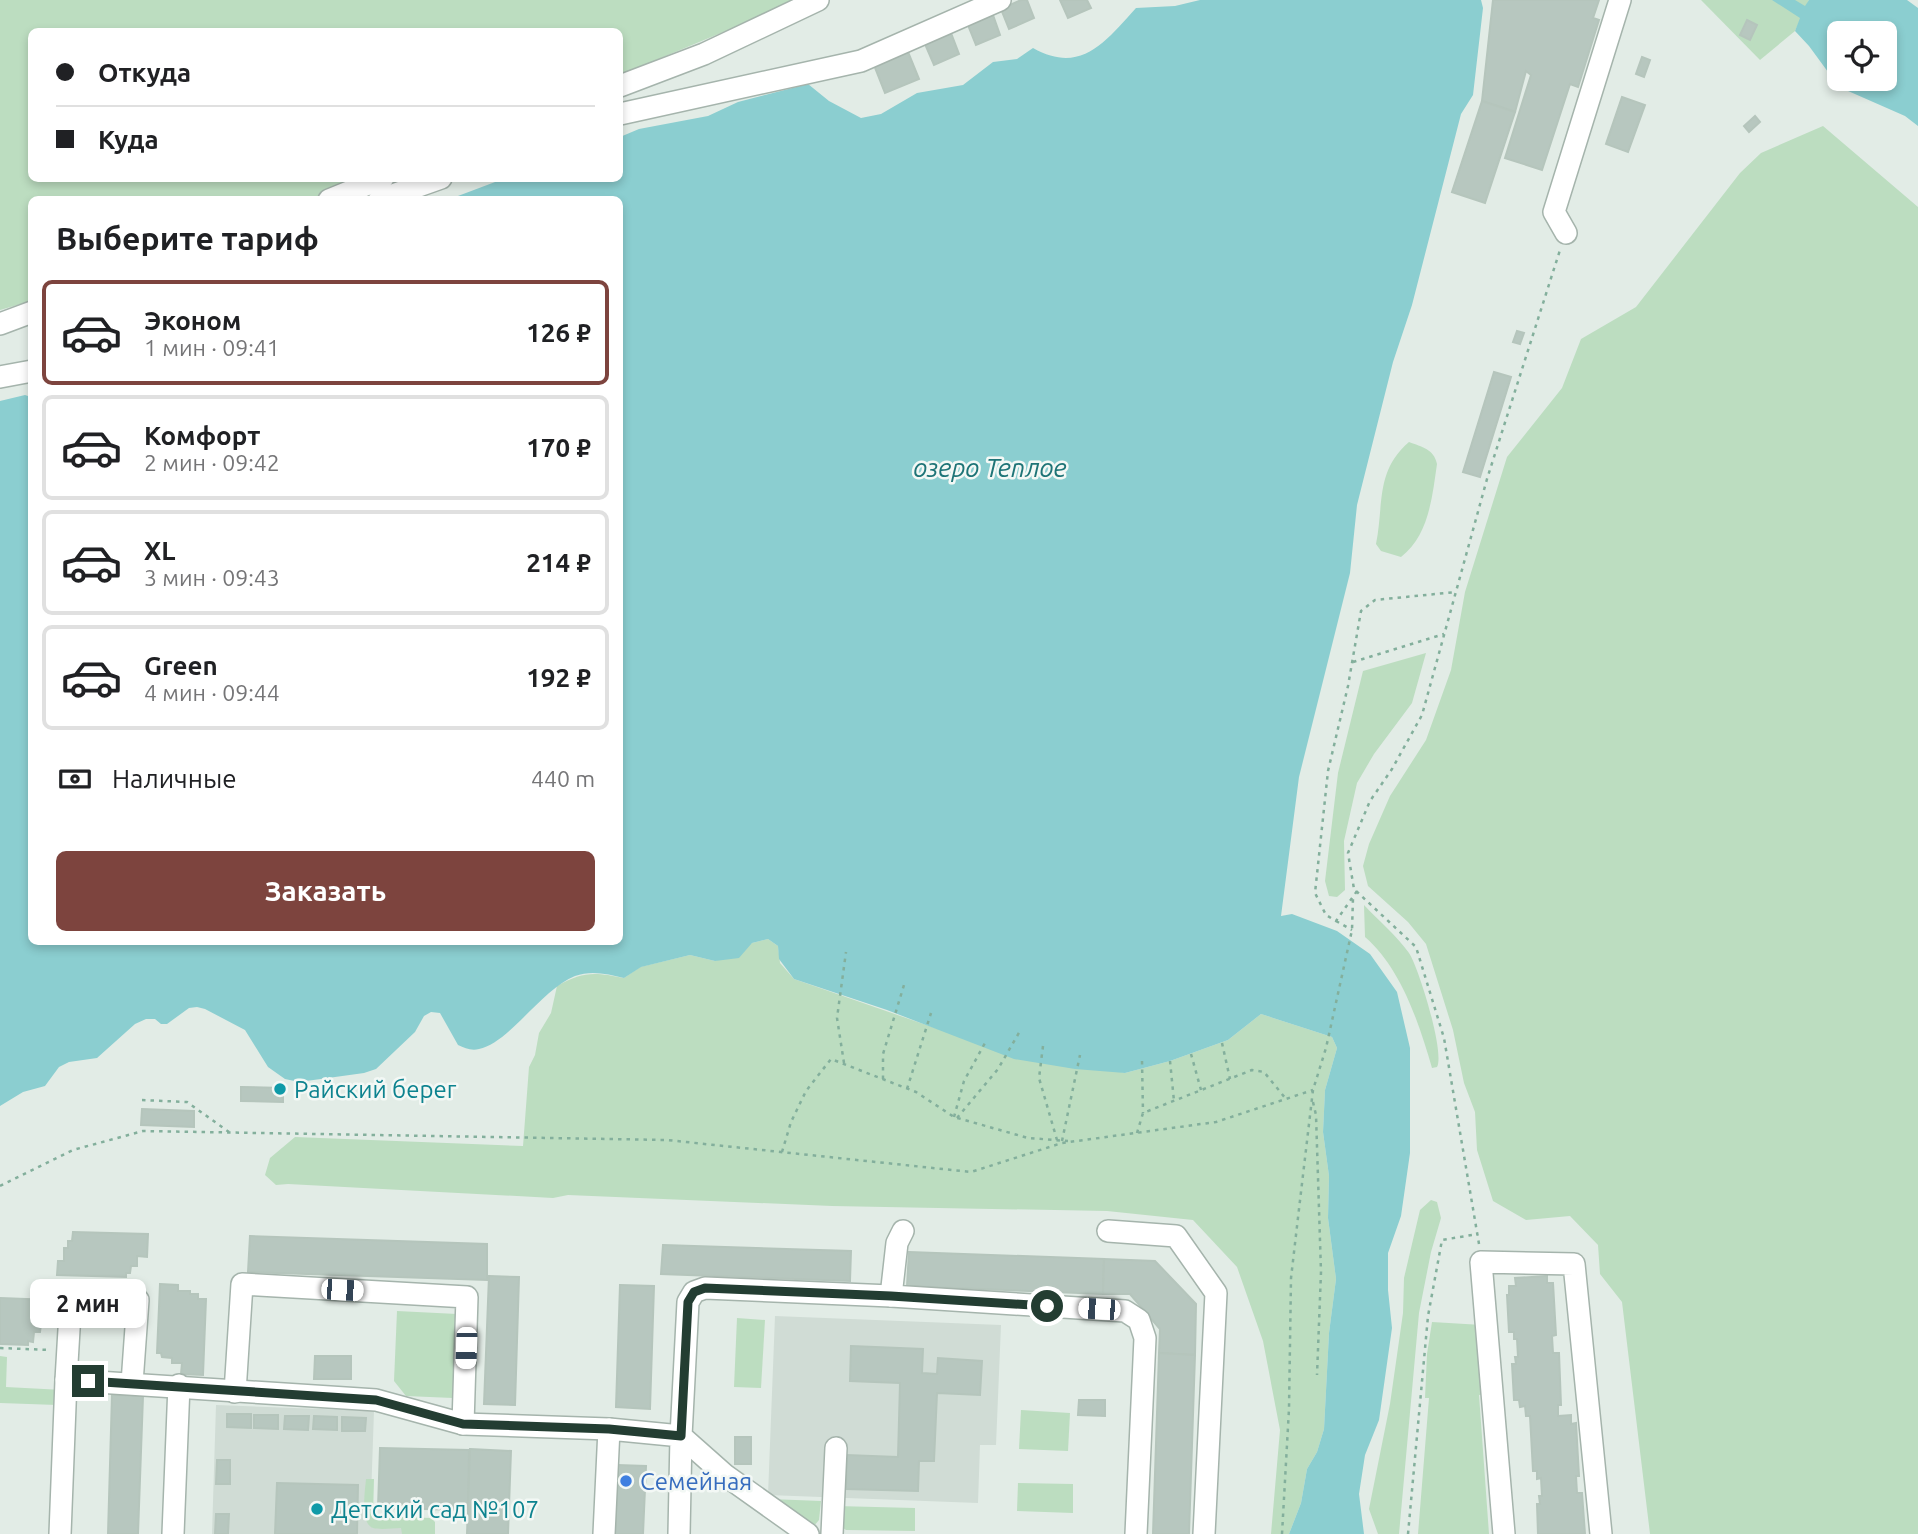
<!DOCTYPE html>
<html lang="ru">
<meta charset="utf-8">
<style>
body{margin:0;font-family:Ubuntu,sans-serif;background:#f2f2f2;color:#202124;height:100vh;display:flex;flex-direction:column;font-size:26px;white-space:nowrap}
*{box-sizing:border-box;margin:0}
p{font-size:23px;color:#757577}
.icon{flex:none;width:38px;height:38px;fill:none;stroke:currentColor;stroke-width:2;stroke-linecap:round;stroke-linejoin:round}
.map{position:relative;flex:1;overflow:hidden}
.side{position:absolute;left:28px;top:196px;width:595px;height:749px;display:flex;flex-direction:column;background:#fff;border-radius:10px;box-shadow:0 4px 10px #0003}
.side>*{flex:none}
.top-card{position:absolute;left:28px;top:28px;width:595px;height:154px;border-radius:10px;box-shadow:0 4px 10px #0003;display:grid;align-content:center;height:154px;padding:0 28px;background:#fff}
.fabs{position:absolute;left:1827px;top:21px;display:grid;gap:14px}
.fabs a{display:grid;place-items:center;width:70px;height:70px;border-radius:10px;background:#fff;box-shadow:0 4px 10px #0003;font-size:35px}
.end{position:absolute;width:32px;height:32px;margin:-16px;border:9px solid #233d32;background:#fff;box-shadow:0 0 0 4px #fff}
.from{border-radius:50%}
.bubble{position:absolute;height:49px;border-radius:10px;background:#fff;box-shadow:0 4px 10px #0003;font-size:23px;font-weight:600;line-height:49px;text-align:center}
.car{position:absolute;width:21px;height:42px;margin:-21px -10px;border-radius:9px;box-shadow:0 0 5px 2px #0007;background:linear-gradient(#fff 24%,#345 0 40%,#fff 0 76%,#345 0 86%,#fff 0)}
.top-card b{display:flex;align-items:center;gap:24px;height:66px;font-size:26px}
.top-card b+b{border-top:2px solid #e0e0e0}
.top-card i{width:18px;height:18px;background:#202124}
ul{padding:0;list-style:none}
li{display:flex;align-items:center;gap:21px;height:105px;margin:0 14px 10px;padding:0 14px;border:4px solid #e0e0e0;border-radius:10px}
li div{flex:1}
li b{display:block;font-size:26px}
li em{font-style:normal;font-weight:600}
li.active{border-color:#7d443e}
li>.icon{width:63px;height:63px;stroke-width:1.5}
h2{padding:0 28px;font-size:32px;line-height:84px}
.pay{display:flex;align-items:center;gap:18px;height:77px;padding:0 28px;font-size:26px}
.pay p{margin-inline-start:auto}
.primary-button{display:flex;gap:14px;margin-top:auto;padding:14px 28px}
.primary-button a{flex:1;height:80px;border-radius:10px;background:#7d443e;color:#fff;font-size:28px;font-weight:600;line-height:80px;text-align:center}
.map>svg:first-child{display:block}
.built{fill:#d0dcd5}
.green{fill:#bcddc0}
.water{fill:#8bced0;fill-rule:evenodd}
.building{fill:#b7c7bf;stroke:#b5c5bc;stroke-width:2}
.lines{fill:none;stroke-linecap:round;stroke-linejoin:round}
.minor-casing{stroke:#a5b4ac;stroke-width:24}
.path{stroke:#83af9c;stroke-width:2.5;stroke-dasharray:3.5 5;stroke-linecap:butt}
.minor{stroke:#fff;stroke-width:21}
.route{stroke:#233d32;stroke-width:9}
.culture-dot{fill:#0f9aa8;stroke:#f3f8f5;stroke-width:2.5}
.shop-dot{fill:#3f7fe0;stroke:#f3f8f5;stroke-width:2.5}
.labels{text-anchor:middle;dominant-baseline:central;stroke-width:5;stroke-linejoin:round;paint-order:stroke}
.culture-label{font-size:24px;fill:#0d838f;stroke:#f3f8f5;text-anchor:start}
.shop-label{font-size:24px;fill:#366cbe;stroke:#f3f8f5;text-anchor:start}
.water-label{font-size:26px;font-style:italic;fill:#1e7477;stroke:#f3f8f5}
</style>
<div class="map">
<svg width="1918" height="1534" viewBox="0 0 1918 1534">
<rect width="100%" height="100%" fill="#e2ece6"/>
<g class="built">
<path d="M 775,1316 L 1001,1325 L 996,1445 L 980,1445 L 978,1503 L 768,1495 Z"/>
<path d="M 216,1405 L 374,1411 L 370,1526 L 373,1528 L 402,1528 L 402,1534 L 212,1534 Z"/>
</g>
<g class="green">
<path d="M 0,0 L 800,0 L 620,75 L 620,32 L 32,32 L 32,178 L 366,179 L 314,199 L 32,200 L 31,301 L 0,310 Z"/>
<path d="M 1701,0 L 1809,0 L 1795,31 L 1760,60 Z"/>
<path d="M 1823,126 L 1918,207 L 1918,1534 L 1650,1534 L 1622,1302 L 1600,1274 L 1598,1245 L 1570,1216 L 1526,1220 L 1493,1201 L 1477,1150 L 1475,1112 L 1464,1083 L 1453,1030 L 1426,944 L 1408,922 L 1368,886 L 1363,866 L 1369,844 L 1390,796 L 1426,740 L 1451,670 L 1465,592 L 1507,457 L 1562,388 L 1581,339 L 1636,307 L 1740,173 L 1761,153 Z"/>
<path d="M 1409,442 C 1422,447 1434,449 1437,464 C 1432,498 1429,535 1401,557 L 1381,551 L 1376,544 C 1384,505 1375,471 1409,442 Z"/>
<path d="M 1426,653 L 1412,703 L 1374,754 L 1357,783 L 1344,841 L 1345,890 L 1337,897 L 1329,896 L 1325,881 L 1338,773 L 1363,671 Z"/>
<path d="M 1364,905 C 1378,920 1397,936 1409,953 C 1419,968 1445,1053 1437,1067 L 1432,1068 C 1419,1023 1401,968 1365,937 Z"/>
<path d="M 768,939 L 778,946 L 780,963 L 794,979 L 935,1028 L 1125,1073 L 1170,1061 L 1228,1040 L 1261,1014 L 1332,1037 L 1337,1048 L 1325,1090 L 1323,1132 L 1329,1176 L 1328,1218 L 1336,1279 L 1329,1333 L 1324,1429 L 1317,1452 L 1307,1469 L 1301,1503 L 1289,1534 L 1271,1534 L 1280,1430 L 1263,1341 L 1237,1267 L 1193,1220 L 1107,1211 L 832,1206 L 568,1195 L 553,1198 L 288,1184 L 276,1185 L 265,1175 L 270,1158 L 295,1137 L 523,1146 L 529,1067 L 535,1055 L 539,1033 L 551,1013 L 557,986 C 583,971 595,972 624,978 L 640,967 L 690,955 L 715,961 L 752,943 Z"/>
<path d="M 1431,1200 L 1437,1202 L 1441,1218 L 1431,1252 L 1419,1313 L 1399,1534 L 1378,1534 L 1369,1509 L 1390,1404 L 1403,1313 L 1404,1278 L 1420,1210 Z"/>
<path d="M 397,1311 L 457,1314 L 453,1398 L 406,1396 L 394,1381 Z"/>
<path d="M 737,1318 L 765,1320 L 761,1388 L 734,1387 Z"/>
<path d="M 1432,1322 L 1482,1325 L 1488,1394 L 1479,1395 L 1489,1534 L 1418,1534 L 1429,1398 L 1425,1398 L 1427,1354 Z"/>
<path d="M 0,1356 L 7,1357 L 6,1387 L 63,1390 L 57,1405 L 0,1403 Z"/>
<path d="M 1021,1410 L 1070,1413 L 1068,1451 L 1019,1449 Z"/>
<path d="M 366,1479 L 374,1479 L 373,1516 L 431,1518 L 435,1522 L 435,1534 L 402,1534 L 401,1528 C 393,1528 381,1530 373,1528 C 360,1524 365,1490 366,1479 Z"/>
<path d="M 1018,1483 L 1073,1484 L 1073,1513 L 1017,1511 Z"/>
<path d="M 770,1499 L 821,1501 L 819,1520 L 813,1527 Z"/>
<path d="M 836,1506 L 915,1508 L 915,1531 L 846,1530 L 836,1523 Z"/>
</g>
<g class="water">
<path d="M 1200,0 L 1481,0 L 1483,8 L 1473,95 L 1461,114 L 1412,305 L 1393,362 L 1357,505 L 1350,573 L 1299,777 L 1281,916 L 1292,914 L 1337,931 L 1370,954 L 1397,992 L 1410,1048 L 1410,1153 L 1401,1216 L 1388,1253 L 1388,1290 L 1392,1328 L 1379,1420 L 1365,1455 L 1359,1494 L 1364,1534 L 1289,1534 L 1301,1503 L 1307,1469 L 1317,1452 L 1324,1429 L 1329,1333 L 1336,1279 L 1328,1218 L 1329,1176 L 1323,1132 L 1325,1090 L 1337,1048 L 1332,1037 L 1261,1014 L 1228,1040 L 1170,1061 L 1125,1073 L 1075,1069 L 1014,1059 L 887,1010 L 794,979 L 779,959 L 778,946 L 768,939 L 752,943 L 739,958 L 715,961 L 690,955 L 641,967 L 624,978 C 608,974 591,970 575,976 C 543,988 509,1043 479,1049 C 471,1051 465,1048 458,1045 L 440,1013 L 431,1012 L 424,1016 L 415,1032 L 376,1069 L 364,1073 L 299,1082 L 285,1079 L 268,1067 L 245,1030 L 205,1009 L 197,1007 L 189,1008 L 167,1024 L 161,1024 L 155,1019 L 146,1019 L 135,1024 L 97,1058 L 69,1062 L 59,1067 L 45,1086 L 23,1092 L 0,1106 L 0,401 L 25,395 L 31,397 L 32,942 L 620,942 L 620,200 L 450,199 L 503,179 L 620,178 L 620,137 L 639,129 L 708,116 L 738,102 L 808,84 L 829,101 L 861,118 L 881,114 L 917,93 L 963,85 L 993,62 L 1017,59 L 1033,48 C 1081,75 1105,42 1136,8 L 1175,6 Z"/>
<path d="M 1772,0 L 1795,0 L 1805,6 L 1809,0 L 1907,0 L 1918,8 L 1918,126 L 1905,116 L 1839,87 L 1809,46 L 1795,31 L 1800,18 ZM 1885,33 L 1885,79 L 1839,79 L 1839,33 Z"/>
</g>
<g class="building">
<path d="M 1021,0 L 1027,0 L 1034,18 L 1009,29 L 1001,9 Z"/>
<path d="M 1060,0 L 1087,0 L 1091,8 L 1068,18 Z"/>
<path d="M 1493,0 L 1599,0 L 1593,18 L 1599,20 L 1578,87 L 1570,84 L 1542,170 L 1505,158 L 1531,75 L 1526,71 L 1515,112 L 1482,101 Z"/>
<path d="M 993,15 L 1000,35 L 976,45 L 968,25 Z"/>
<path d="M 1747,20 L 1757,25 L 1750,40 L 1740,35 Z"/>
<path d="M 951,33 L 959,54 L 934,65 L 925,44 Z"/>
<path d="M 908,52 L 919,79 L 885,93 L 874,65 Z"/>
<path d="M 1642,57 L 1650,60 L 1644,77 L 1636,74 Z"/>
<path d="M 1622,97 L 1645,105 L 1628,152 L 1606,144 Z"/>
<path d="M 1482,101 L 1515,112 L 1485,203 L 1452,192 Z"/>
<path d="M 1755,116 L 1760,122 L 1749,132 L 1744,126 Z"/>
<path d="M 1517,331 L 1524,333 L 1520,344 L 1513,342 Z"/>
<path d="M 1494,372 L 1511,377 L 1480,477 L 1463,472 Z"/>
<path d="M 241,1087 L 283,1088 L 283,1102 L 241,1101 Z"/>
<path d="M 142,1109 L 194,1111 L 194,1127 L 141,1125 Z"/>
<path d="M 73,1232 L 148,1234 L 147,1257 L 137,1256 L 137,1266 L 131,1266 L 130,1273 L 126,1273 L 126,1277 L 57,1275 L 58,1261 L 64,1261 L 64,1248 L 68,1248 L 68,1241 L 72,1241 Z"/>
<path d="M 250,1236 L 487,1244 L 487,1280 L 248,1272 Z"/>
<path d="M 663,1245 L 851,1251 L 850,1281 L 661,1274 Z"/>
<path d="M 909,1252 L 1104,1259 L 1103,1294 L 907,1286 Z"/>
<path d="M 1104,1259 L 1155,1261 L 1196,1304 L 1195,1355 L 1159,1353 L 1160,1329 L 1130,1294 L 1103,1294 Z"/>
<path d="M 489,1276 L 519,1277 L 515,1405 L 484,1404 Z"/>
<path d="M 1547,1276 L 1547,1283 L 1553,1283 L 1556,1335 L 1552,1336 L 1553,1353 L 1559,1353 L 1561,1405 L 1558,1405 L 1558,1416 L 1571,1415 L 1571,1424 L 1576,1423 L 1579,1476 L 1576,1476 L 1577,1493 L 1582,1493 L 1585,1534 L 1538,1534 L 1537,1504 L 1540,1504 L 1539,1496 L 1542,1496 L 1541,1478 L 1537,1479 L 1537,1471 L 1533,1471 L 1530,1416 L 1526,1416 L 1525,1406 L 1520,1407 L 1519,1400 L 1514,1400 L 1512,1364 L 1516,1364 L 1515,1357 L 1518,1357 L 1517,1339 L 1514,1339 L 1514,1332 L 1509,1332 L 1507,1295 L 1509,1295 L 1509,1286 L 1516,1286 L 1515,1278 Z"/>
<path d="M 160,1284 L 178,1285 L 178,1291 L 190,1291 L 190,1294 L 198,1294 L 198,1299 L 206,1299 L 203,1375 L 181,1374 L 182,1363 L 172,1363 L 172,1358 L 162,1357 L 161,1353 L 157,1353 Z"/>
<path d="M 620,1285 L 654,1286 L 650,1409 L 616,1407 Z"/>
<path d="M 0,1298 L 51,1300 L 50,1324 L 41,1324 L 40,1332 L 34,1332 L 33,1342 L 28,1341 L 28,1345 L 0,1344 Z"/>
<path d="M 851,1346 L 923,1349 L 922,1373 L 937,1374 L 938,1358 L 982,1361 L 980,1395 L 937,1393 L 934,1461 L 919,1461 L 918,1491 L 846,1489 L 847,1455 L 898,1457 L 900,1383 L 850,1381 Z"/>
<path d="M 1159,1353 L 1195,1355 L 1189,1534 L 1153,1534 Z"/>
<path d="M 315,1356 L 351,1356 L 351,1379 L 314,1379 Z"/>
<path d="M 112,1395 L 143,1396 L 138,1534 L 108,1534 Z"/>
<path d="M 1079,1400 L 1105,1400 L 1105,1416 L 1078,1415 Z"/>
<path d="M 227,1414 L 251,1414 L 251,1428 L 227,1427 Z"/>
<path d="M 254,1415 L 278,1415 L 278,1429 L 254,1428 Z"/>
<path d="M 285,1416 L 309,1416 L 308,1430 L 284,1429 Z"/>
<path d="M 314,1416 L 337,1417 L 337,1430 L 313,1429 Z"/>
<path d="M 342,1417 L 366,1418 L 365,1431 L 342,1431 Z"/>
<rect x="735" y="1437" width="16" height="27"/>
<path d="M 380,1448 L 469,1450 L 468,1510 L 378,1508 Z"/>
<path d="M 470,1449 L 511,1451 L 508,1534 L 467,1534 Z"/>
<path d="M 217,1460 L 230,1460 L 230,1484 L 216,1484 Z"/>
<path d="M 617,1465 L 646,1466 L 643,1534 L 614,1534 Z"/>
<path d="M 277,1483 L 358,1485 L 357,1534 L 275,1534 Z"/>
<path d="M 216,1514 L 229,1514 L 228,1534 L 215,1534 Z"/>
</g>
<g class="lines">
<defs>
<g id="minor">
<path d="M 620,86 L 704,54 L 818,0"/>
<path d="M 620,114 L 861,61 L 1000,0"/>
<path d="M 329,200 L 383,178"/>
<path d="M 379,200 L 441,178"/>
<path d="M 1566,233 L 1554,212 L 1620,0"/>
<path d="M 0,324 L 32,312"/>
<path d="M 0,377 L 32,371"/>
<path d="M 903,1231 L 897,1243 L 891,1296 L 1125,1311 L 1139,1320 L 1145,1338 L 1136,1534"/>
<path d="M 1108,1231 L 1176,1236 L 1216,1293 L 1204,1534"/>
<path d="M 66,1380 L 71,1296 L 138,1300 L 132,1383"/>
<path d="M 235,1392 L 242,1284 L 467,1297 L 463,1424"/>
<path d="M 60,1534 L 66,1380 L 376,1400 L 463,1424 L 609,1429"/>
<path d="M 173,1534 L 179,1385"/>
<path d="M 604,1534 L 609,1429 L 681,1436 L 679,1534"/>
<path d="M 808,1534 L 725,1475 L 681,1436 L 688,1302 L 694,1292 L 705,1288 L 891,1296"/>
<path d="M 832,1534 L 836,1448"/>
<path d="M 1504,1534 L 1481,1262 L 1574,1264 L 1601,1534"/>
</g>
</defs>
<use href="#minor" class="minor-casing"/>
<g class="path">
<path d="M 1353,662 L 1444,634"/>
<path d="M 1357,891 L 1336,921 L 1326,915 L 1315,893 L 1328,771 L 1348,686 L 1361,611 L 1375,600 L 1456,592"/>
<path d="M 1336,921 L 1352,930"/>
<path d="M 1222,1043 L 1230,1079"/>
<path d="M 1043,1046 L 1039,1078 L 1057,1140"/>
<path d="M 1191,1054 L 1201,1090"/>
<path d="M 1142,1061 L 1143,1113"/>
<path d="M 1170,1061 L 1174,1101"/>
<path d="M 844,1063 L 837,1018 L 846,952"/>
<path d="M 883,1079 L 883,1054 L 904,985"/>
<path d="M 907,1089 L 931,1013"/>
<path d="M 142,1100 L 187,1102 L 229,1132"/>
<path d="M 1313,1102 L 1316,1115 L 1321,1272 L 1317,1375"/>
<path d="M 954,1117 L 964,1081 L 985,1043"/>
<path d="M 957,1118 L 998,1069 L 1020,1031"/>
<path d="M 1137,1133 L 1143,1113 L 1252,1070 L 1264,1072 L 1286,1099"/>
<path d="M 1062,1141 L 1080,1055"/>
<path d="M 782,1152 L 791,1122 L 806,1091 L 831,1059 L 916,1092 L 954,1117 L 1028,1138 L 1068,1141"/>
<path d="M 0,1186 L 73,1150 L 143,1131 L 667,1140 L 971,1172 L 1062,1143 L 1216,1122 L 1313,1090"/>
<path d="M 1479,1244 L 1444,1038 L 1416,947 L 1354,889 L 1348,853 L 1370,801 L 1392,769 L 1422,715 L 1487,479 L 1560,250"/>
<path d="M 0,1348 L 50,1350"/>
<path d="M 1282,1534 L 1289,1409 L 1291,1278 L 1299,1209 L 1313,1090 L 1326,1048 L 1352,930 L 1353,898"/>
<path d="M 1408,1534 L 1428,1316 L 1442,1240 L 1478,1234"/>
</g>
<use href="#minor" class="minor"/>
</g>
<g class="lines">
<path class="route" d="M 88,1381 L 376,1400 L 463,1424 L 609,1429 L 681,1436 L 688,1302 L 694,1292 L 705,1288 L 891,1296 L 1047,1306"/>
</g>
<g class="culture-dot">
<circle cx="280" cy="1089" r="7"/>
<circle cx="317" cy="1509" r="7"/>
</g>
<circle class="shop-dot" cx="626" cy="1481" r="7"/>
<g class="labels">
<g class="culture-label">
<text x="294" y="1089">Райский берег</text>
<text x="331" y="1509">Детский сад №107</text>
</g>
<g class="shop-label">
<text x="640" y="1481">Семейная</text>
</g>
<g class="water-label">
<text x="990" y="467">озеро Теплое</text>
</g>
</g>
</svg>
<div class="fabs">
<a><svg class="icon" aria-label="locate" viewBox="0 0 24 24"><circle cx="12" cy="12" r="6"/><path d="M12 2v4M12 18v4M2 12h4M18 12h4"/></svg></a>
</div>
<i class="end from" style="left:1047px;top:1306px"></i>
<i class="end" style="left:88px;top:1381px"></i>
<div class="bubble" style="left:30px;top:1279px;width:116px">2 мин</div>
<i class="car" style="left:342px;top:1290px;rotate:93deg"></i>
<i class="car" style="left:1099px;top:1309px;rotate:273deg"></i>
<i class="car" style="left:466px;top:1348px;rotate:182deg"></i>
<div class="top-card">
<b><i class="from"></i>Откуда</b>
<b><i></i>Куда</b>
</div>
<section class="side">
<h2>Выберите тариф</h2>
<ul>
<li class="active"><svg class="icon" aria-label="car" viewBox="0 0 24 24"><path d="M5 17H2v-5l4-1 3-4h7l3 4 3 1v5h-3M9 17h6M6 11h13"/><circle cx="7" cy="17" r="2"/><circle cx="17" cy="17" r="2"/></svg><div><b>Эконом</b><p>1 мин · 09:41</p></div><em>126 ₽</em></li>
<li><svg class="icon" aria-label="car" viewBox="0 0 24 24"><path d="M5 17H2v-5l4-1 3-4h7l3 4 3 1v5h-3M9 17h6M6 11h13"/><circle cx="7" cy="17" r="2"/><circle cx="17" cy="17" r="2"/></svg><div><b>Комфорт</b><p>2 мин · 09:42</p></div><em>170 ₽</em></li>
<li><svg class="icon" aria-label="car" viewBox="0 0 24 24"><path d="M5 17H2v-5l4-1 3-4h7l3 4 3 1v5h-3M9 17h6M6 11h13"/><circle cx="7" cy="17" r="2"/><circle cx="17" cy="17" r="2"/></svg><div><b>XL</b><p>3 мин · 09:43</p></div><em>214 ₽</em></li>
<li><svg class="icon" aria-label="car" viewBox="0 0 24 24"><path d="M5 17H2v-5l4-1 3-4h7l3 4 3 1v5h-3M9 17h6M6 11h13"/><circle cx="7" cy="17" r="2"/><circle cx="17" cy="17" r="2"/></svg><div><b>Green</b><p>4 мин · 09:44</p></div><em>192 ₽</em></li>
</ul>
<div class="pay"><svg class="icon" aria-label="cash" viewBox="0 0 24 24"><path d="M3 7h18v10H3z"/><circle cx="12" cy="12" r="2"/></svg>Наличные<p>440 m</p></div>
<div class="primary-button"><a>Заказать</a></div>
</section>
</div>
